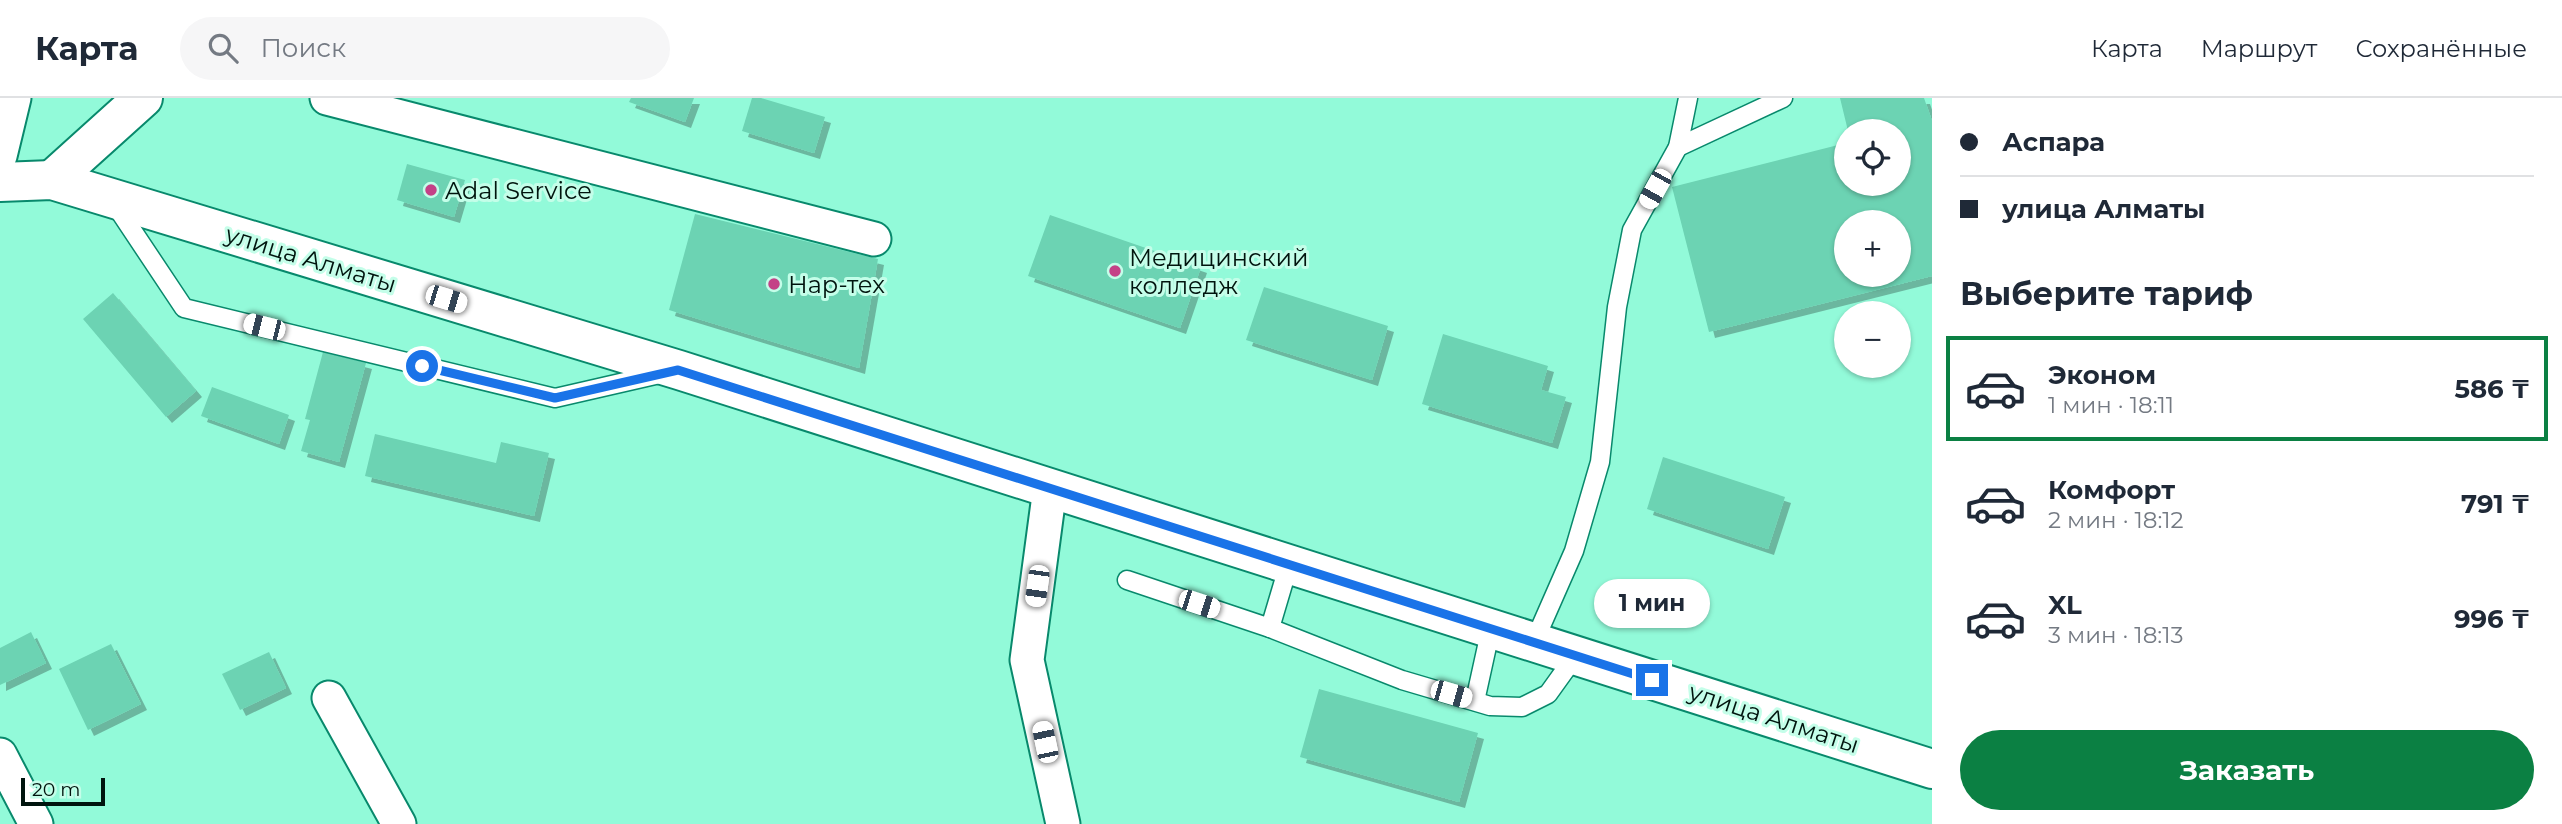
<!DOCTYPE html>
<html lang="ru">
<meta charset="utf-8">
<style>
body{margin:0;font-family:Montserrat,sans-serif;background:#f6f6f7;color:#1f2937;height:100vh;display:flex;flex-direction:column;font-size:26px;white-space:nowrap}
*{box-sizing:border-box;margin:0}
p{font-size:23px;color:#747a83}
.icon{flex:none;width:38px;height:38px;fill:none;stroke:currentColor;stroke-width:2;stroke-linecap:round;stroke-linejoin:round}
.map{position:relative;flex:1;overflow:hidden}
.panel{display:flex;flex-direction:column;background:#fff;width:630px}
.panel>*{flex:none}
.hud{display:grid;align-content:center;height:154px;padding:0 28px;background:#fff}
.fabs{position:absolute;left:1834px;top:21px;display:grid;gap:14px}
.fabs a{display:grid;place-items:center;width:77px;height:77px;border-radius:50%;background:#fff;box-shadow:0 2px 5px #0004;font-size:35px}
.scale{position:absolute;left:21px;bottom:18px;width:84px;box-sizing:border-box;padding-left:7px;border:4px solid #00140e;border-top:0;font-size:19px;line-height:24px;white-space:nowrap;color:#00140e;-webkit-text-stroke:5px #c4fee9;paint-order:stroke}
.end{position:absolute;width:32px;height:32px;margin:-16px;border:9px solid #1a73e8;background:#fff;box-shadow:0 0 0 4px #fff}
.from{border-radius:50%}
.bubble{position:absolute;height:49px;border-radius:24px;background:#fff;box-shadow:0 2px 5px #0004;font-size:23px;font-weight:700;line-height:49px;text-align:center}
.car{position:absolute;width:21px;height:42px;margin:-21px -10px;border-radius:9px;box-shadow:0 0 5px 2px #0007;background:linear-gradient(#fff 24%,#345 0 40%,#fff 0 76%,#345 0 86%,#fff 0)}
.hud b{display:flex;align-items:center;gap:24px;height:66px;font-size:26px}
.hud b+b{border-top:2px solid #e0e1e3}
.hud i{width:18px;height:18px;background:#1f2937}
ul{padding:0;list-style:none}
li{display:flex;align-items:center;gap:21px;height:105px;margin:0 14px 10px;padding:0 14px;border:4px solid transparent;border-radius:0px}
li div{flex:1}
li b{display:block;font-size:26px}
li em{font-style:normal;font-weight:700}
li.selected{border-color:#0b8043}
li>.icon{width:63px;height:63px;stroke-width:1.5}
h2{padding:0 28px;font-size:32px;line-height:84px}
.primary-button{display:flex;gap:14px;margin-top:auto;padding:14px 28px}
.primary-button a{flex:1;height:80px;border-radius:42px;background:#0b8043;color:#fff;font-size:28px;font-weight:700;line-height:80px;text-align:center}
header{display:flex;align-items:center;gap:42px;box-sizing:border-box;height:98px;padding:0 35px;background:#fff;border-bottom:2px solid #e0e1e3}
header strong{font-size:33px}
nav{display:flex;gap:38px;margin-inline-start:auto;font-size:24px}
.search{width:490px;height:63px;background:#f6f6f7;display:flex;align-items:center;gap:18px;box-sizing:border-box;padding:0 24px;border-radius:38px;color:#747a83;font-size:26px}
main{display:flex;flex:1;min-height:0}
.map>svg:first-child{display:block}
.building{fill:#6cd3b3;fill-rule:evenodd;filter:url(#shadow)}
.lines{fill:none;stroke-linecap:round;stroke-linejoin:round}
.lane-casing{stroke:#08896c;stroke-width:21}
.street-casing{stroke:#08896c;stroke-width:37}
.secondary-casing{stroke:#08896c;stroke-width:42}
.primary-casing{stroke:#08896c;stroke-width:42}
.lane{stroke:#fff;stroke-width:18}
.street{stroke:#fff;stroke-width:33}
.secondary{stroke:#fff;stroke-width:38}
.primary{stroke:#fff;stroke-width:38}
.route{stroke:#1a73e8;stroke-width:9}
.poi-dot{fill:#c44187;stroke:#c4fee9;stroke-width:2.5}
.labels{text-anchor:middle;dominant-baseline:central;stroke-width:6;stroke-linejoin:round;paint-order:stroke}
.poi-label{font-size:24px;fill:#00140e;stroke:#c4fee9;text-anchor:start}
.street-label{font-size:24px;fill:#00140e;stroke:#c4fee9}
</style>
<header>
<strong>Карта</strong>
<div class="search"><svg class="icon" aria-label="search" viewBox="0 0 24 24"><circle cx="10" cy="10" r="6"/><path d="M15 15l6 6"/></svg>Поиск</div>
<nav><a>Карта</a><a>Маршрут</a><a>Сохранённые</a></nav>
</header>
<main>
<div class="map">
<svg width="1932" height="726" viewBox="0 0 1932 726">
<defs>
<filter id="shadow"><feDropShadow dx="6" dy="6" stdDeviation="0" flood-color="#0004"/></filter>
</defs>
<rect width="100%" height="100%" fill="#92fad9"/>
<g class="building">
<path d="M 631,0 L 694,0 L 685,24 L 629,4 Z"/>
<path d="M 752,0 L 761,0 L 825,19 L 814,55 L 742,33 Z"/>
<path d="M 1840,0 L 1924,0 L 1932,23 L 1932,178 L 1709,234 L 1672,89 L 1846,45 L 1846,86 L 1899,86 L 1899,33 L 1848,33 ZM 1846,124 L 1899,124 L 1899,177 L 1846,177 Z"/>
<path d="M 407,66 L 465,82 L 454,119 L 397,102 Z"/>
<path d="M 695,116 L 878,161 L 859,270 L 669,212 Z"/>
<path d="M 1050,117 L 1201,169 L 1180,230 L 1028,178 Z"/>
<path d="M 1264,189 L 1388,228 L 1372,282 L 1246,242 Z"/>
<path d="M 113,195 L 196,293 L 166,319 L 83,221 Z"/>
<path d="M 1443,236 L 1548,268 L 1541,292 L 1566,299 L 1552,345 L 1422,306 Z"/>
<path d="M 323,254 L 366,265 L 339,364 L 301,353 L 310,322 L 305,321 Z"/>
<path d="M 212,289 L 289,317 L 279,346 L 201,318 Z"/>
<path d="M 375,336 L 496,365 L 501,344 L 549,355 L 534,418 L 365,378 Z"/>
<path d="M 1663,359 L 1785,399 L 1768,451 L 1647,411 Z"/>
<path d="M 31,534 L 46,565 L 0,587 L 0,550 Z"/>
<path d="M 111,546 L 141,606 L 88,632 L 59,571 Z"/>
<path d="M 269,554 L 286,590 L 240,612 L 222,576 Z"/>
<path d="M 1319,591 L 1478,635 L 1459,704 L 1300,659 Z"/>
</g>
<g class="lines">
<defs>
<g id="lane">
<path d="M 1678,49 L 1783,0"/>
<path d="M 114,105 L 184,210 L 555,300 L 664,275"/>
<path d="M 1127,482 L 1270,530 L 1402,582 L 1490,608 L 1522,609 L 1548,596 L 1576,557"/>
<path d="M 1270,530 L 1289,466"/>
<path d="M 1534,544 L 1574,453 L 1600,364 L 1617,209 L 1632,132 L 1678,49 L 1688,0"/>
<path d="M 1475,603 L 1491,530"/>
</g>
<g id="street">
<path d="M 327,0 L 874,141"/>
<path d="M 0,58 L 14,0"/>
<path d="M 1050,390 L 1027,562 L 1063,726"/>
<path d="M 329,600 L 399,726"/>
<path d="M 0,657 L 36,726"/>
</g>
<path id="secondary" d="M 52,82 L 143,0"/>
<path id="primary" d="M 0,84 L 52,82 L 679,272 L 1932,671"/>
</defs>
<use href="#lane" class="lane-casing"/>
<use href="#street" class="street-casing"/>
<use href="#secondary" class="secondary-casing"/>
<use href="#primary" class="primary-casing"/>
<use href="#lane" class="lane"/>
<use href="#street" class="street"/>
<use href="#secondary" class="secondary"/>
<use href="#primary" class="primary"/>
</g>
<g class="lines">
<path class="route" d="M 422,268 L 555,300 L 678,272 L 1652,582"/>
</g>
<g class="poi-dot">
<circle cx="431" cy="92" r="7"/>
<circle cx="1115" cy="173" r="7"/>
<circle cx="774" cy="186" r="7"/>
</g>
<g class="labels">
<g class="poi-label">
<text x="445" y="92">Adal Service</text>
<text x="1129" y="159">Медицинский<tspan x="1129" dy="28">колледж</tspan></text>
<text x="788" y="186">Нар-тех</text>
</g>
<g class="street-label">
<text transform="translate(311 161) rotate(17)">улица Алматы</text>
<text transform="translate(1774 620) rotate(18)">улица Алматы</text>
</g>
</g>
</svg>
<div class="fabs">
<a><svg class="icon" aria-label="locate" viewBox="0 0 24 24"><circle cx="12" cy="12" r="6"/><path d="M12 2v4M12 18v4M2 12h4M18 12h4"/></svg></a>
<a>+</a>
<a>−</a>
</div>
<div class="scale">20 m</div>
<i class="end from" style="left:422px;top:268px"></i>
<i class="end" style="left:1652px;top:582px"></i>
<div class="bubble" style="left:1594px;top:481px;width:116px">1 мин</div>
<i class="car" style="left:1655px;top:91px;rotate:209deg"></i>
<i class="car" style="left:446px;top:201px;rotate:107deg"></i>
<i class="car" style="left:264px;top:229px;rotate:284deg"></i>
<i class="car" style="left:1037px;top:488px;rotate:188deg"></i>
<i class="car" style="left:1199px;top:506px;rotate:108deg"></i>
<i class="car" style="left:1451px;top:596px;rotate:106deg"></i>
<i class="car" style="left:1045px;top:644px;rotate:348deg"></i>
</div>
<section class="panel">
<div class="hud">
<b><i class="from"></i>Аспара</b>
<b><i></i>улица Алматы</b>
</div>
<h2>Выберите тариф</h2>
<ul>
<li class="selected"><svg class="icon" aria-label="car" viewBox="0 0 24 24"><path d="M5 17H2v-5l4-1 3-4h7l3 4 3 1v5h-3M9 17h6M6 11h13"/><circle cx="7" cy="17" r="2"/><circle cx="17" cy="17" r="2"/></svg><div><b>Эконом</b><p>1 мин · 18:11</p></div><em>586 ₸</em></li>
<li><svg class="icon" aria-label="car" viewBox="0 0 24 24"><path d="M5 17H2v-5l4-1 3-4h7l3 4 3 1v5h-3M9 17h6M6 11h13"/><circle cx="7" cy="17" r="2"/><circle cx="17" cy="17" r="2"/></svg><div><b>Комфорт</b><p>2 мин · 18:12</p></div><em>791 ₸</em></li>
<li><svg class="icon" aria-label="car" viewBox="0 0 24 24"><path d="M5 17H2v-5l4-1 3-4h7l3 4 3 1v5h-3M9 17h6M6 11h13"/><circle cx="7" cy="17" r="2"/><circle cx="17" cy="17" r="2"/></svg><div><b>XL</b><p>3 мин · 18:13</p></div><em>996 ₸</em></li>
</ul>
<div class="primary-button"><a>Заказать</a></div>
</section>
</main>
